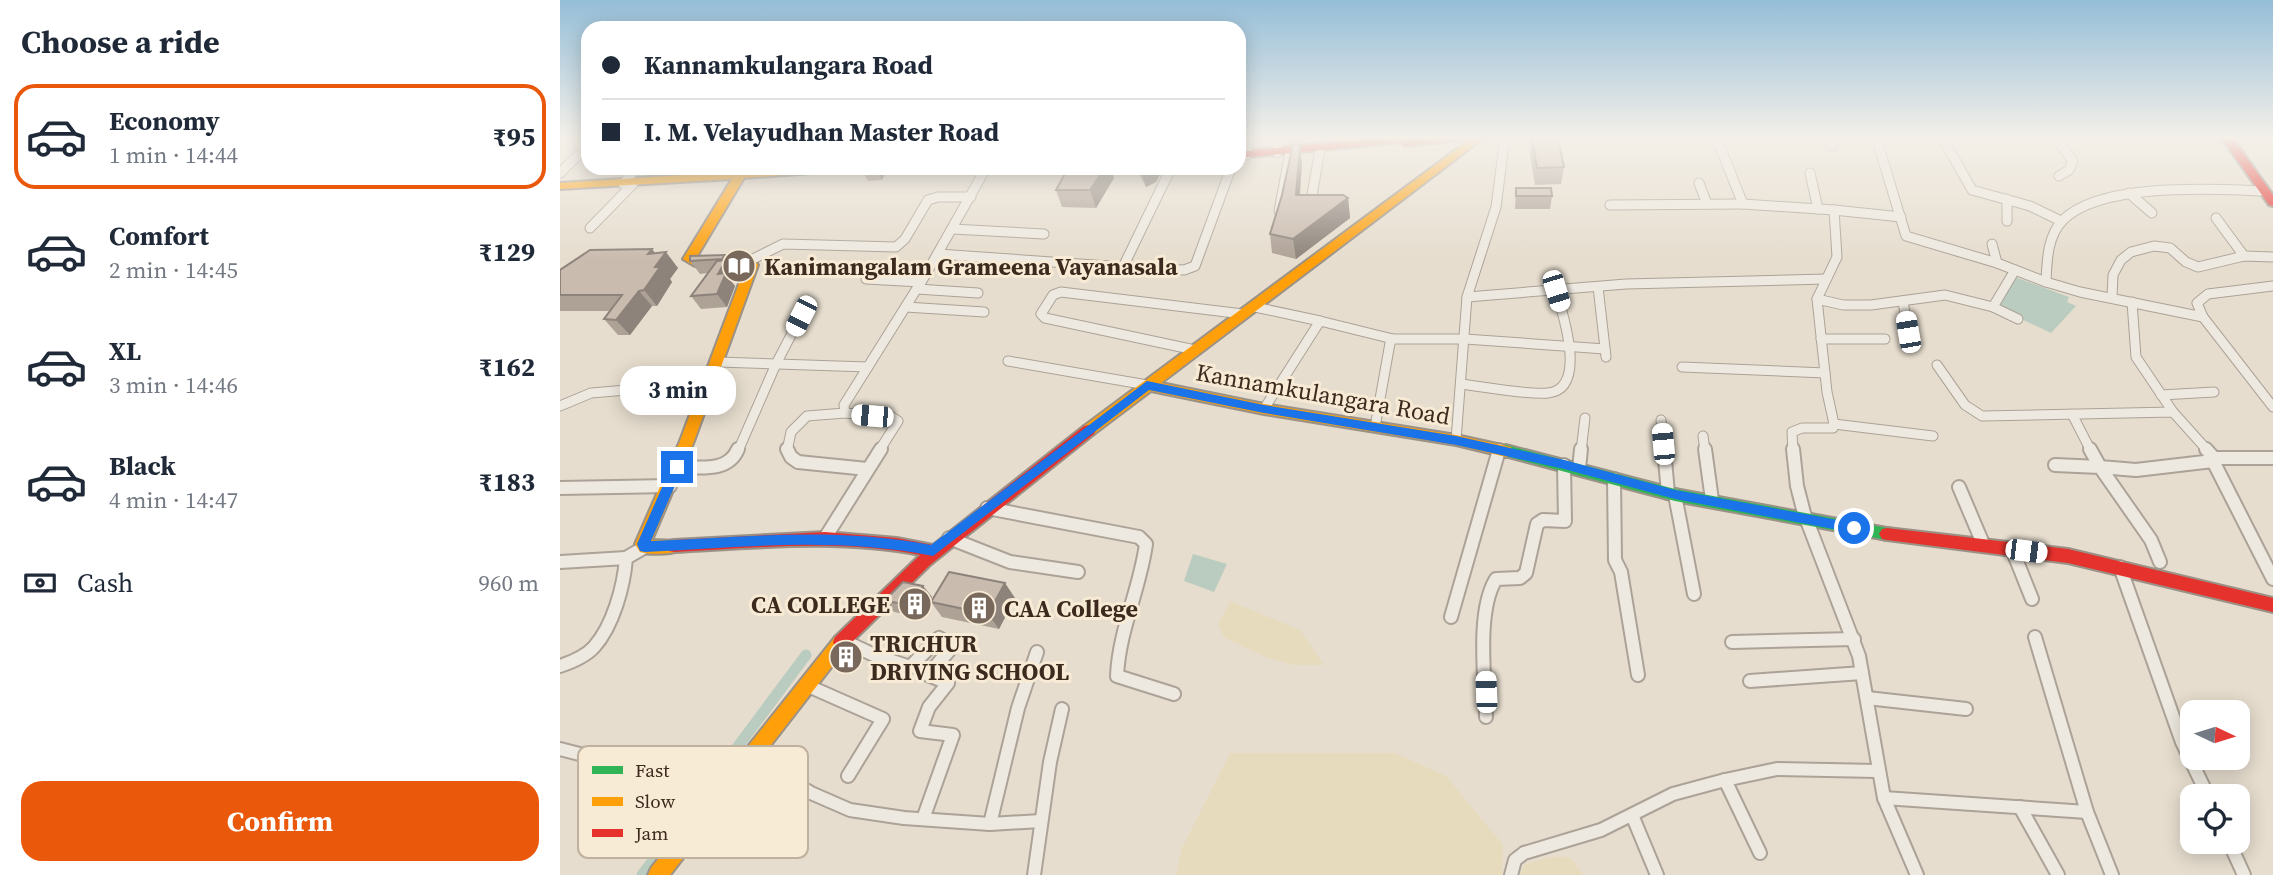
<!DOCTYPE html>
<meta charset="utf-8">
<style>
body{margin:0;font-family:"Source Serif 4",serif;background:#f6f6f7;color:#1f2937;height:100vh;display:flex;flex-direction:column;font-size:26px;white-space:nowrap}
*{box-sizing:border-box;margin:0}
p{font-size:23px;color:#747a83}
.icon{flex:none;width:38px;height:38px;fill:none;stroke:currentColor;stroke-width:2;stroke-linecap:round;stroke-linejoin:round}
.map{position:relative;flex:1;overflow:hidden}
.side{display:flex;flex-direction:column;background:#fff;width:560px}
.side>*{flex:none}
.top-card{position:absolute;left:21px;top:21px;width:665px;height:154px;border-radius:21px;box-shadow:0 4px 18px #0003;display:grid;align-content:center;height:154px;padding:0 21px;background:#fff}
.needle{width:46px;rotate:94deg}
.fabs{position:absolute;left:1620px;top:700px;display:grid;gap:14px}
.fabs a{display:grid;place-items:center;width:70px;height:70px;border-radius:14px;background:#fff;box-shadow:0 4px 18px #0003;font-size:35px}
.end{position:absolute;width:32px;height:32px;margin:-16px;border:9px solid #1a73e8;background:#fff;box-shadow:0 0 0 4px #fff}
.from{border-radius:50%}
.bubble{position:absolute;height:49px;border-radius:21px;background:#fff;box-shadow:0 4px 18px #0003;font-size:23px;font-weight:700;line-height:49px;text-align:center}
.car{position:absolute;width:21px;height:42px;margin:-21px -10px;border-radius:9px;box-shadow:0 0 5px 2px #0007;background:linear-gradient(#fff 24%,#345 0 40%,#fff 0 76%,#345 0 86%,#fff 0)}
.top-card b{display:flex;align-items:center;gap:24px;height:66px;font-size:26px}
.top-card b+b{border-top:2px solid #e0e1e3}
.top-card i{width:18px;height:18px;background:#1f2937}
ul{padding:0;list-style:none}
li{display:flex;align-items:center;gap:21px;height:105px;margin:0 14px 10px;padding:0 7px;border:4px solid transparent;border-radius:21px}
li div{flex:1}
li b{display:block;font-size:26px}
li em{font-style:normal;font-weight:700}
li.on{border-color:#ea580c}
li>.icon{width:63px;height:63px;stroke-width:1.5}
h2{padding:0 21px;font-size:32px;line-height:84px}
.pay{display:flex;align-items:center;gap:18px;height:77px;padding:0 21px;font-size:26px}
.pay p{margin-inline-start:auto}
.primary-button{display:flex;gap:14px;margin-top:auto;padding:14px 21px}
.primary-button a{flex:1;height:80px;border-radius:21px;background:#ea580c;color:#fff;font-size:28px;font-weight:700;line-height:80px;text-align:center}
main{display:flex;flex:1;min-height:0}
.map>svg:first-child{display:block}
.farmland{fill:#e7dbbe}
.water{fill:#b9ccbf}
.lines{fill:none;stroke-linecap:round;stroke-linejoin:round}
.canal{stroke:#b9ccbf;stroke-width:11}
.street-far1-casing{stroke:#aca297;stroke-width:11}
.street-casing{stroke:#aca297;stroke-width:16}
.fast-casing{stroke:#9b9287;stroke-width:4}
.slow-casing{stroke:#9b9287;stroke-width:4}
.jam-casing{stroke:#9b9287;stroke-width:4}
.street-far1{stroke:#eee9e0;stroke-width:9}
.street{stroke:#eee9e0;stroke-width:12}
.fast{fill:#30b455;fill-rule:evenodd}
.slow{fill:#ff9f0a;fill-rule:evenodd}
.jam{fill:#e5322d;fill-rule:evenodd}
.wall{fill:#aea196}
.shaded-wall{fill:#8d837a}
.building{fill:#cabbaf;stroke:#8d837a;stroke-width:2}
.route{fill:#1a73e8}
.labels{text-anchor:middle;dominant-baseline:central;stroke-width:6;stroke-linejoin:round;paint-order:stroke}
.poi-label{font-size:24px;font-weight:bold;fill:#3c2a1e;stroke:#f8ebd5;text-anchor:start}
.street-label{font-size:24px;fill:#3c2a1e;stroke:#f8ebd5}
.key{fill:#f8ebd5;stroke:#c0b19e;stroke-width:2}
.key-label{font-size:19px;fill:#3c2a1e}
</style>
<main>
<section class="side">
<h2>Choose a ride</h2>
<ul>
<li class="on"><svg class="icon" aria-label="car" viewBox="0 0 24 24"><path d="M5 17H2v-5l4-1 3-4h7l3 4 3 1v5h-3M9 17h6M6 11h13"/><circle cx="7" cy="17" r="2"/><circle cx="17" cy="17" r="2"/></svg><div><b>Economy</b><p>1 min · 14:44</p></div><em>₹95</em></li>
<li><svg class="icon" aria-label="car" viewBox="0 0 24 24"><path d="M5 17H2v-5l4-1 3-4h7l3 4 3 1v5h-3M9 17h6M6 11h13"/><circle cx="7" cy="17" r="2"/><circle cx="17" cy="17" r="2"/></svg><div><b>Comfort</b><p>2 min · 14:45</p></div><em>₹129</em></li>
<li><svg class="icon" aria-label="car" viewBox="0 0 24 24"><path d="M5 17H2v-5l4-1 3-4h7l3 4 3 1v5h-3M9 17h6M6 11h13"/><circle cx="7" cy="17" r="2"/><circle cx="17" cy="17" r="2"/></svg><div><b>XL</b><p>3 min · 14:46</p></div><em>₹162</em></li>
<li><svg class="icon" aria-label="car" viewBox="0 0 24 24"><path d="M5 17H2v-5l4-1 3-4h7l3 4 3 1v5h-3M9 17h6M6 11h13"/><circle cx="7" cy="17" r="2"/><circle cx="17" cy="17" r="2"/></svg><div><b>Black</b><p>4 min · 14:47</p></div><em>₹183</em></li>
</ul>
<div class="pay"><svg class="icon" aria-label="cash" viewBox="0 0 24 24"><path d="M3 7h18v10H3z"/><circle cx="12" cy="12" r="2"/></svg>Cash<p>960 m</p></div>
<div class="primary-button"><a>Confirm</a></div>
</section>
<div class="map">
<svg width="1713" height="875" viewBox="0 0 1713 875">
<rect width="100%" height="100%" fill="#e6ddce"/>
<g class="farmland">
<path d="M 670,601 L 740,630 L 764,665 L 734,665 L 705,657 L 664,637 L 658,625 Z"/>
<path d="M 670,753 L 835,753 L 886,776 L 943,845 L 942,875 L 616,875 L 622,848 Z"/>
<path d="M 990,857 L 1006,857 L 1013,860 L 1023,875 L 960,875 L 965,864 Z"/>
</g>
<g class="water">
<path d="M 1455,277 L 1509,297 L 1507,302 L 1516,306 L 1491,333 L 1438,308 Z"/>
<path d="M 633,554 L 667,564 L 654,592 L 624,581 Z"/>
</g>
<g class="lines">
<path class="canal" d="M 82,875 L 246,655"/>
<defs>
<g id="street-far1">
<path d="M 1156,137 L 1183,204 L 1274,210 L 1277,257 L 1257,299 L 1267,392 L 1274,424 L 1273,428 L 1242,428 L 1232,432 L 1233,451"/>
<path d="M 1269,137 L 1272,145"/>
<path d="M 1316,137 L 1346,236 L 1437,263 L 1486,282"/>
<path d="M 1382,137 L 1412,190 L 1470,206 L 1501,221"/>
<path d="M 1495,137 L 1513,161 L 1509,170 L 1499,176"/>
<path d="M 717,153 L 718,137"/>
<path d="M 687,155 L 689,137"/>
<path d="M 0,173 L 17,156"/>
<path d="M 1250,173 L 1258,209"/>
<path d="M 1139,183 L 1147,204"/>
<path d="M 63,184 L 77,168"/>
<path d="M 1704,191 C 1653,189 1541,182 1503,220 C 1487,236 1487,262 1486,282 L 1520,292 L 1643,317 L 1637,303 L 1648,294 L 1713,286"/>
<path d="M 1569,193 L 1592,213"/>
<path d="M 1447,199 L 1447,221"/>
<path d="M 1050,205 L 1183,204"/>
<path d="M 750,207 L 760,149"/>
<path d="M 1274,210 L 1341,217"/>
<path d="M 719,211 L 730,152"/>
<path d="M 1656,218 L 1684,256"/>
<path d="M 30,228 L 73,184"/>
<path d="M 392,229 L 484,234"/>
<path d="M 1432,244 L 1437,263"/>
<path d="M 378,254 L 563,267 L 611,168"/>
<path d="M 189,261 L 223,244 L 336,247 L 345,239 L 368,200 L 378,197 L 411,197"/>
<path d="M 563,267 L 624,270 L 635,266 L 671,168"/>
<path d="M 306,279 L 361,282"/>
<path d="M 1038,287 L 1046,357"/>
<path d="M 357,289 L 418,293"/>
<path d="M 907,297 L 1066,284 L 1266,279"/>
<path d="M 1552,297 L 1553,275 L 1561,260 L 1571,252 L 1594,246 L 1610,248 L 1626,262 L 1638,267 L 1684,256 L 1713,257"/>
<path d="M 1257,299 L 1283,305 L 1311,305 L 1385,295 L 1433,307 L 1458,319"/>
<path d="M 1343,301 L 1348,332"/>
<path d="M 1572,302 L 1576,357 L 1613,412"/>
<path d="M 346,307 L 424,312"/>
<path d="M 695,307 L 760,321 L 704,409"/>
<path d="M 1433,307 L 1455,270"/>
<path d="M 1643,317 L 1713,407"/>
<path d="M 760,321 L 833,339"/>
<path d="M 1261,339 L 1325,339"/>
<path d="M 635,350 L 485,318 L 481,314 L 493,295 L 501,292 L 683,314"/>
<path d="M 448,361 L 587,385"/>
<path d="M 158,362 L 308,367"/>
<path d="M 1377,365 L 1405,405 L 1422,416 L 1613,412 L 1648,451"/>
<path d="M 1122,367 L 1265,373"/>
<path d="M 901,384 C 926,387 965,395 988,393 C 1028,389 1003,314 996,291"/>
<path d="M 1601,395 L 1654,392"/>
<path d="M 0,406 L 31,393 L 91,388 L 153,378"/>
<path d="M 1512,414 L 1531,451"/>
<path d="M 1101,420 L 1104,451"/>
<path d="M 1274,424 L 1373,436"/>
<path d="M 815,427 L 830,343 L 833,339 L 905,339 L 1045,349"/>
<path d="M 1143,436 L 1145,451"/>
<path d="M 896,440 L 907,297 L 936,207 L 945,137"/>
<path d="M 178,451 L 216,364 L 241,316"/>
<path d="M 227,451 L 231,432 L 247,416 L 285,413"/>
<path d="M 319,451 L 338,421 L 332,417 L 285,413 L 284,405 L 366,274 L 426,168"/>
<path d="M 1021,451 L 1025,418"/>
</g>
<g id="street">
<path d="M 227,449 L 231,457 L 238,462 L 307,469"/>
<path d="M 1104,449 L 1108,493"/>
<path d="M 1145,449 L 1152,500"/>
<path d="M 1233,449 L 1237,486 L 1244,513 L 1299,656 L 1324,798 L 1357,875"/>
<path d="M 1530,449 L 1540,467 L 1576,470 L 1653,461"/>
<path d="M 1646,449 L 1654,458"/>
<path d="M 1713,458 L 1654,458 L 1653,461 L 1713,579"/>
<path d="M 1495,465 L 1540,467 L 1591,540 L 1600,562"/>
<path d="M 117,467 C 140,467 168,473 178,449"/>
<path d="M 1019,469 L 1021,449"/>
<path d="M 1054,479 L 1055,560 L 1061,572 L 1078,675"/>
<path d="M 1399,487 L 1424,546"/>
<path d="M 0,488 L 110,486"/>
<path d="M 1115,495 L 1134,594"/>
<path d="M 427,508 L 579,537 L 586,544 C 580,589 559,630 557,676 L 614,694"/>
<path d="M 265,538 L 321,449"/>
<path d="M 389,538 L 450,562 L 518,572"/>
<path d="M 1452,549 L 1472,599"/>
<path d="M 0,562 L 66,558"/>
<path d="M 1560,567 L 1622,742 L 1648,796"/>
<path d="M 891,617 L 939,450"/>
<path d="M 1475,637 L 1527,812"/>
<path d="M 282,640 L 314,655 L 350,667 L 379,638 L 393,646 L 368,675 L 388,683 L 369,707 L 360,731 L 393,735 L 363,819"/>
<path d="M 1172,642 L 1294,639"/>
<path d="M 0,666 C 12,662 25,657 34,647 C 53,626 64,586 66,558 L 85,547"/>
<path d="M 1190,681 L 1302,673"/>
<path d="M 246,685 L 323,719 L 288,776"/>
<path d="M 1307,698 L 1406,709"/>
<path d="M 926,717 C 925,679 916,611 936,579 L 960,578 L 966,573 L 977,524 L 983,520 L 1005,521 L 1004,465"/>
<path d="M 0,749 L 145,786 L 164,787"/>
<path d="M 189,757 L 251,793 L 290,810 L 344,818 L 430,824 L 481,821"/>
<path d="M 1165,780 L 1200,853"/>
<path d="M 1324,798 L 1527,812 L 1552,875"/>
<path d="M 1460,807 L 1498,875"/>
<path d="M 1072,815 L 1097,875"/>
<path d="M 430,824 L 458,708 L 477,652"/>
<path d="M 1669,842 L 1684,875"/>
<path d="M 474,875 L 490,762 L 502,709"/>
<path d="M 951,875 L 955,860 L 964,853 L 1041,830 L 1113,794 L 1165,780 L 1217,769 L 1317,771"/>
</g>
<path id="fast" d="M 946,445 L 1115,489 L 1327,528 L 1332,529 L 1335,534 L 1332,539 L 1327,540 L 1115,501 L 941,455 L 939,451 L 941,447 Z"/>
<g id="slow">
<path d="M 913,137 L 925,137 L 601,383 L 704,404 L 896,435 L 951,447 L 953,451 L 951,455 L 946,457 L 896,445 L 704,414 L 591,391 L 534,434 L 524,434 L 522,430 L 524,426 Z"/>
<path d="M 233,168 L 284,168 L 279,171 L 184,178 L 136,258 L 189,257 L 193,258 L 198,265 L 134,441 L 92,540 L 119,541 L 122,546 L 119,551 C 109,554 90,555 80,552 L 75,544 L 120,441 L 186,265 L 135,266 L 123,259 L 172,179 L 0,189 L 0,183 Z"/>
<path d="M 281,634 L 287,637 L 289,642 L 287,647 L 110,875 L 88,875 L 91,868 L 275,637 Z"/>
</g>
<g id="jam">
<path d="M 822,137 L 907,137 L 902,140 L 847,146 L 843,145 L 843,142 L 679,158 L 679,152 Z"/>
<path d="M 1661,137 L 1672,137 L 1713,195 L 1713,206 L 1709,205 Z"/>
<path d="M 529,425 L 534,426 L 536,430 L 534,434 L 370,565 L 287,647 L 281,650 L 275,647 L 273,642 L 275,637 L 360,555 C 279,539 196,548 114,552 L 109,551 L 106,546 L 109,541 L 114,540 L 265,532 L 337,538 L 373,545 L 524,426 Z"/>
<path d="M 1327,528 L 1508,549 L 1713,598 L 1713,612 L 1508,563 L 1327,540 L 1322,539 L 1319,534 L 1322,529 Z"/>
</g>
</defs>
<use href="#street-far1" class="street-far1-casing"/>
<use href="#street" class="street-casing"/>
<use href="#fast" class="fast-casing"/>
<use href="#slow" class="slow-casing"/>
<use href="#jam" class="jam-casing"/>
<use href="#street-far1" class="street-far1"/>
<use href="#street" class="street"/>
<use href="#fast" class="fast"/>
<use href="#slow" class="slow"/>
<use href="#jam" class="jam"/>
</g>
<g class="wall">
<path d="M 972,138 L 1004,167 L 1001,184 L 975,185 L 970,155 Z"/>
<path d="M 740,145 L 742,164 L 740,195 L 788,198 L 790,218 L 736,259 L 712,253 L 710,234 Z"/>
<path d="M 301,168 L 324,168 L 326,172 L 322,180 L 308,181 Z"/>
<path d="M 576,168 L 603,168 L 596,182 L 586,187 Z"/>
<path d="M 554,178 L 536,208 L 502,207 L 496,190 Z"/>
<path d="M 956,188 L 992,196 L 990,209 L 955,209 Z"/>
<path d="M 92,249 L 95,253 L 118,268 L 110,279 L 112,282 L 97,306 L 92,306 L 70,335 L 58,335 L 44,319 L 50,311 L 0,311 L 0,270 Z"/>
<path d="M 165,255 L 174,268 L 173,270 L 175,273 L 171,281 L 175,286 L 167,307 L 141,309 L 131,296 L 148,273 L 140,274 L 130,261 Z"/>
<path d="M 363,586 L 372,597 L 361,617 L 334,612 L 324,601 Z"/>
<path d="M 455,598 L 439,629 L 382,617 L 371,602 Z"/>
<path d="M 270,656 L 295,656 L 287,666 L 278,663 Z"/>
</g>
<g class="shaded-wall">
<path d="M 740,145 L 742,164 L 738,214 L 736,195 Z"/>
<path d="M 316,168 L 324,168 L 326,172 L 322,180 Z"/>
<path d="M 545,168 L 551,168 L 554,178 L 536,208 L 530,190 Z"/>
<path d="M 594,168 L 603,168 L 596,182 L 586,187 L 582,174 Z"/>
<path d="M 788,198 L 790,218 L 736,259 L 733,239 Z"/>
<path d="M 92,249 L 100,260 L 106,252 L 118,268 L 110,279 L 112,282 L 97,306 L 84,290 L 88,254 Z"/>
<path d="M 165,255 L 174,268 L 173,270 L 175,273 L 171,281 L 175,286 L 167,307 L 157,294 L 158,274 L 165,262 L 162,259 Z"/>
<path d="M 79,291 L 92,306 L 70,335 L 56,320 Z"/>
<path d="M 445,583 L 455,598 L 439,629 L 428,614 Z"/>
<path d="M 363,586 L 372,597 L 361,617 L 352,605 Z"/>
<path d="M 288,649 L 295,656 L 287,666 L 280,659 Z"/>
</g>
<g class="building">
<path d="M 972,138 L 998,138 L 1004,167 L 977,168 Z"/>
<path d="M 733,144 L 740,145 L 736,195 L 783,195 L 788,198 L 733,239 L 710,234 L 722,195 Z"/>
<path d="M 508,168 L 545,168 L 530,190 L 496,190 Z"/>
<path d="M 579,168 L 594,168 L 582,174 Z"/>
<path d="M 956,188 L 991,188 L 992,196 L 956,196 Z"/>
<path d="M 92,249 L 88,254 L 106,252 L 95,267 L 100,267 L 84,290 L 79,291 L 56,320 L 44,319 L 62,295 L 0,295 L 0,270 L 30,250 Z"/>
<path d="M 165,255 L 162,259 L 130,261 L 130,256 Z"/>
<path d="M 166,260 L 158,274 L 166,273 L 157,294 L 131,296 L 157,261 Z"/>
<path d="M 389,572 L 445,583 L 428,614 L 371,602 Z"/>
<path d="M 343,582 L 363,586 L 352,605 L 324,601 Z"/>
<path d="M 279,645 L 288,649 L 280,659 L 270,656 Z"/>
</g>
<linearGradient id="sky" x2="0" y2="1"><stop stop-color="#95bed8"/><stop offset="0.53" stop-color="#f4f0e9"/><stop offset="1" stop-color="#f4f0e9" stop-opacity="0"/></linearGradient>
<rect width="1713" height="260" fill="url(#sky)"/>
<path class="route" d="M 587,381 L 704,405 L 896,436 L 1004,460 L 1115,490 L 1294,523 L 1300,528 L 1294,533 L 1115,499 L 1004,469 L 896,445 L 704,413 L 589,390 L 373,556 C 278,537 181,547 85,552 L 80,551 L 77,544 L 111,467 L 117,462 L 123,467 L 91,541 C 185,537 278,527 371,545 Z"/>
<defs>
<symbol id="library-disc" viewBox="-11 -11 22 22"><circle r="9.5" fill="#78695c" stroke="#f8ebd5"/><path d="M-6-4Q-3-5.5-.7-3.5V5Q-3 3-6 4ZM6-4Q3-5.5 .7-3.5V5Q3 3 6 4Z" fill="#fff"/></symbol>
<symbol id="building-disc" viewBox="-11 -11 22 22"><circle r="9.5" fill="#78695c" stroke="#f8ebd5"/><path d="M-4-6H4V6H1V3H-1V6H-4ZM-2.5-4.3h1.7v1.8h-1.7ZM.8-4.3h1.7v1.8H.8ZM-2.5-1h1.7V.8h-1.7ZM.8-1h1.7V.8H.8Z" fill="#fff"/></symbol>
</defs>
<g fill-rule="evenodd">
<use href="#library-disc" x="160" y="247" width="38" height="38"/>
<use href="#building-disc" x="336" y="585" width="38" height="38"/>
<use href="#building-disc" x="400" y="589" width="38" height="38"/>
<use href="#building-disc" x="267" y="638" width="38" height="38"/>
</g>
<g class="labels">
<g class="poi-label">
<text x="204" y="266">Kanimangalam Grameena Vayanasala</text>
<text x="330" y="604" text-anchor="end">CA COLLEGE</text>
<text x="444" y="608">CAA College</text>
<text x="310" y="643">TRICHUR<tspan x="310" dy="28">DRIVING SCHOOL</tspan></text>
</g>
<g class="street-label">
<text transform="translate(763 394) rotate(10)">Kannamkulangara Road</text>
</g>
</g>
<rect x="18" y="746" width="230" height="112" rx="10" class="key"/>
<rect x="32" y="766" width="31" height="8" fill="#30b455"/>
<rect x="32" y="797" width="31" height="9" fill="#ff9f0a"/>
<rect x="32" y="829" width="31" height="8" fill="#e5322d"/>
<g class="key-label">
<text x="75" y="777">Fast</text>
<text x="75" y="808">Slow</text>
<text x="75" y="840">Jam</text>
</g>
</svg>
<div class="fabs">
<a><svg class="needle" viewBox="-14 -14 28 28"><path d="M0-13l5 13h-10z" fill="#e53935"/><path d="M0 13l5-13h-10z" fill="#747a83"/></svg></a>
<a><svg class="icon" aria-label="locate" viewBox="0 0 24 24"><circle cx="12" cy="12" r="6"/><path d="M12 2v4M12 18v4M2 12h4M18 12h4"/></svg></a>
</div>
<i class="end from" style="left:1294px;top:528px"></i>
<i class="end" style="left:117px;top:467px"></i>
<div class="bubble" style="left:60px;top:366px;width:116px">3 min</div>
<i class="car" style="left:996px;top:291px;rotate:163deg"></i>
<i class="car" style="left:241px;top:316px;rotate:207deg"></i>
<i class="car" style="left:1348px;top:332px;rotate:350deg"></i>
<i class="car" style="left:312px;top:416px;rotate:275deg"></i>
<i class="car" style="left:1103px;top:444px;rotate:355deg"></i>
<i class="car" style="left:1466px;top:551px;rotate:97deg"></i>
<i class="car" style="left:926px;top:692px;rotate:358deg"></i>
<div class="top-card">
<b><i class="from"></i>Kannamkulangara Road</b>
<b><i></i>I. M. Velayudhan Master Road</b>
</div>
</div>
</main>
